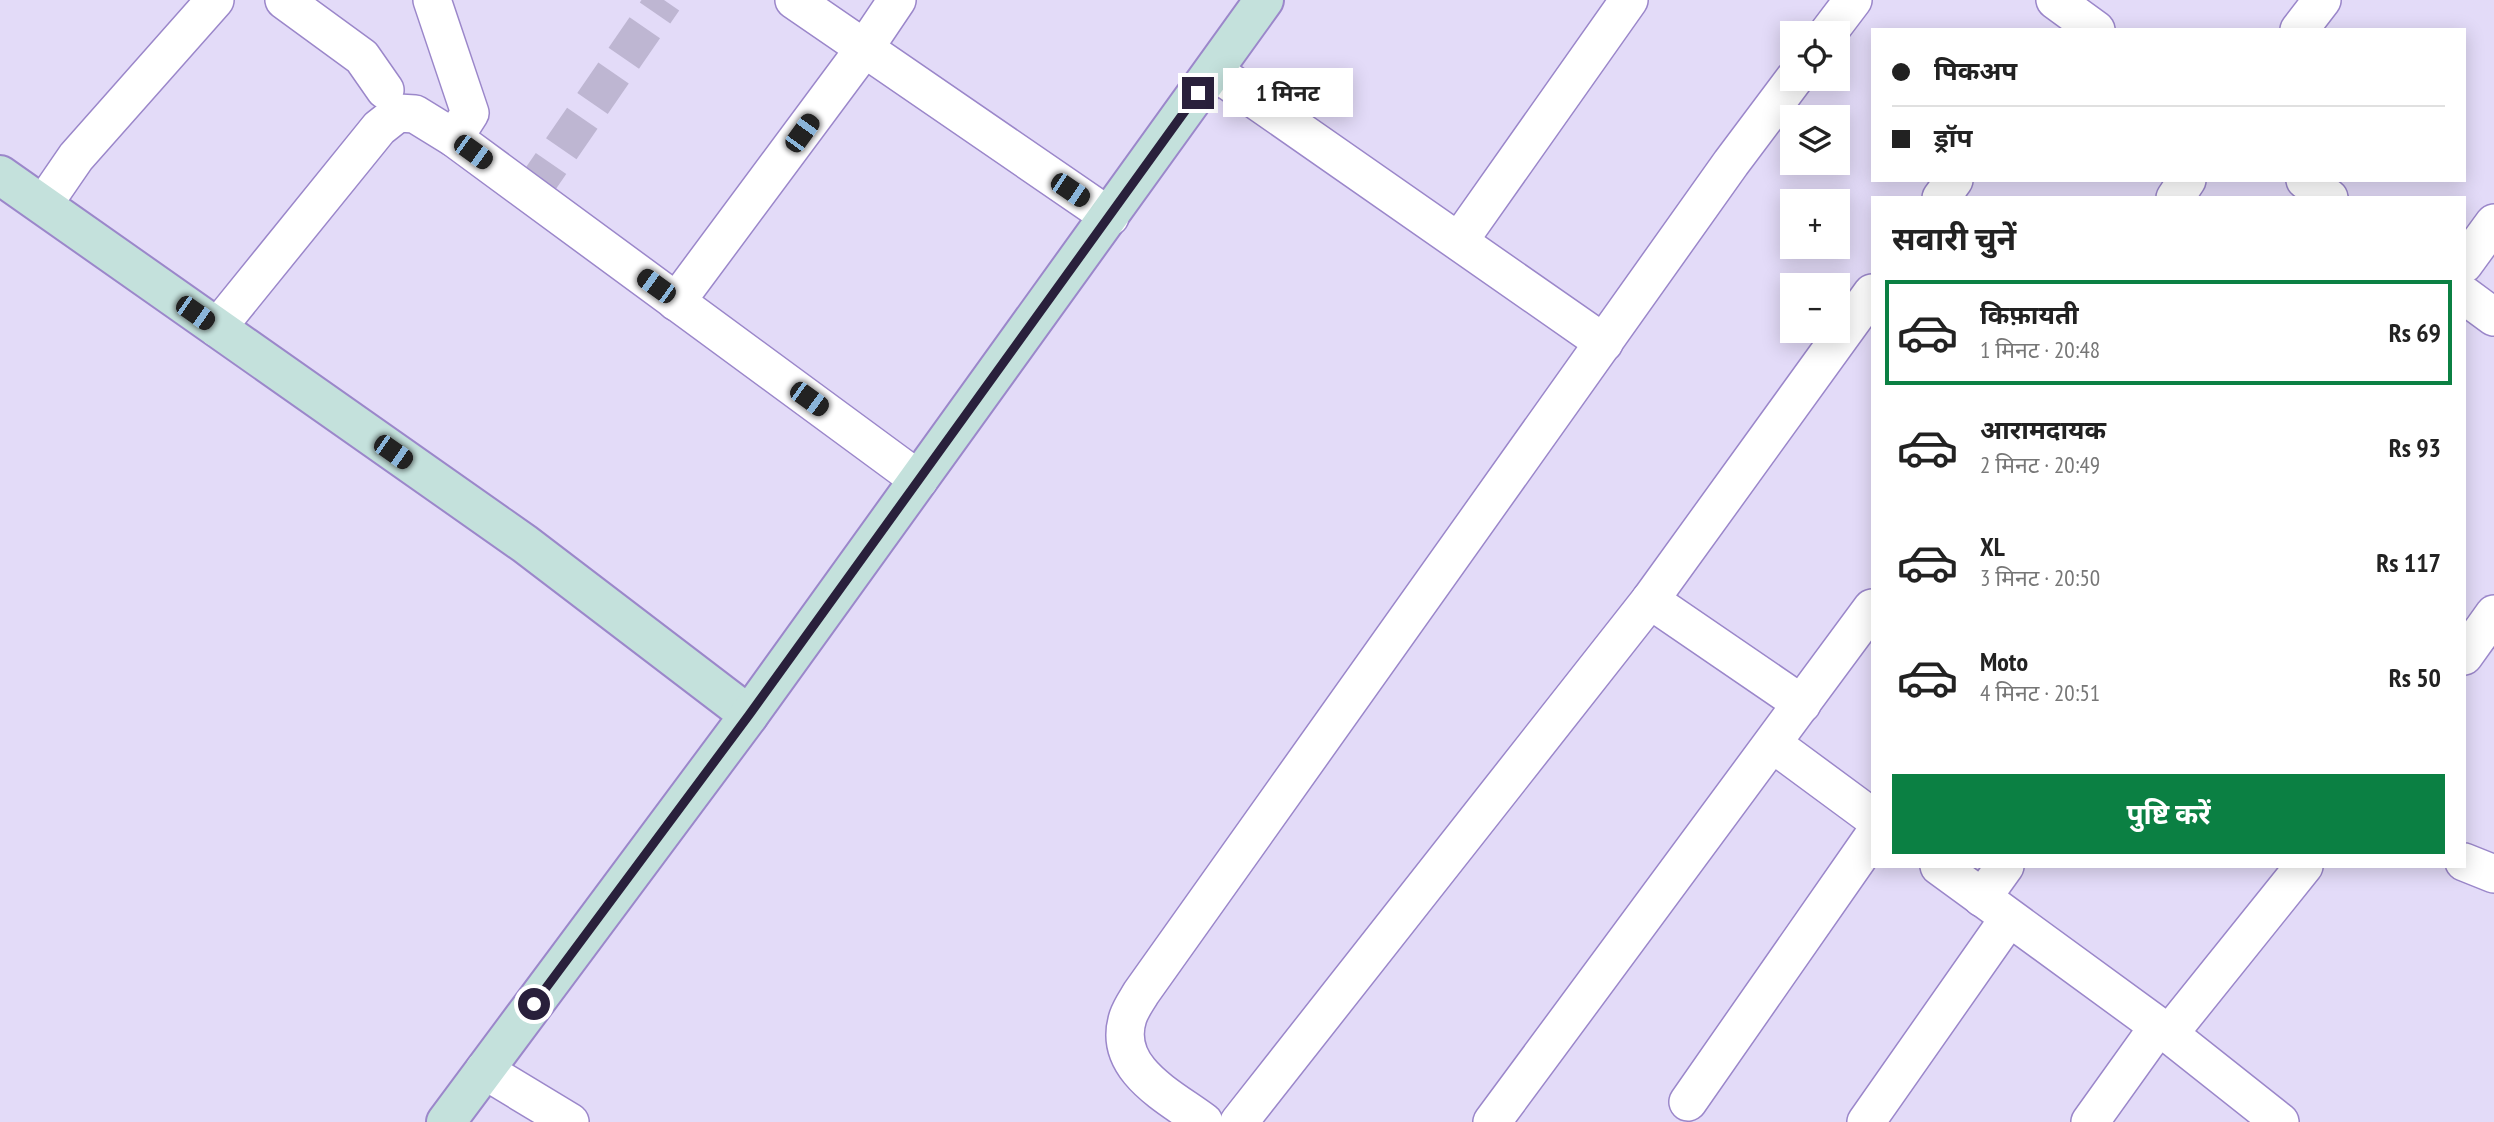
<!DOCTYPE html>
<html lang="hi">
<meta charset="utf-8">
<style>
body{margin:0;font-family:"PT Sans Narrow","Noto Sans Devanagari",sans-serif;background:#f2f2f2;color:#222;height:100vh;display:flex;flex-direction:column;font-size:26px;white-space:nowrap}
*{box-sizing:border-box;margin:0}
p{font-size:23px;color:#767676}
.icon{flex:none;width:38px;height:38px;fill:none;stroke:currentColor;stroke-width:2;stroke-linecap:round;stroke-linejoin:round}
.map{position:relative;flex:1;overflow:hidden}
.sheet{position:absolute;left:1871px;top:196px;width:595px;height:672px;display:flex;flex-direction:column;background:#fff;border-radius:0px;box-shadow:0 4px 18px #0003}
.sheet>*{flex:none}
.banner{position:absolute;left:1871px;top:28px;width:595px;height:154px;border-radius:0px;box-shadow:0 4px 18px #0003;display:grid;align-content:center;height:154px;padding:0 21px;background:#fff}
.fabs{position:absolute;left:1780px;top:21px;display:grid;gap:14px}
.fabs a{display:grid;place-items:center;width:70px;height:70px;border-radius:0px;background:#fff;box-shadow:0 4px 18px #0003;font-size:35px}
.end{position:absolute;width:32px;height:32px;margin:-16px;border:9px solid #29203b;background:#fff;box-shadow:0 0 0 4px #fff}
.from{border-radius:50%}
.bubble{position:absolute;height:49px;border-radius:0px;background:#fff;box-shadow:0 4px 18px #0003;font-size:23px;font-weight:700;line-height:49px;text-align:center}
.car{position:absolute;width:21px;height:42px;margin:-21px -10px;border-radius:9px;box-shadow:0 0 5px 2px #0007;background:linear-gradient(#222 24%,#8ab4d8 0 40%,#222 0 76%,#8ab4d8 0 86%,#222 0)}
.banner b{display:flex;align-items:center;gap:24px;height:66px;font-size:26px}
.banner b+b{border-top:2px solid #e0e0e0}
.banner i{width:18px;height:18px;background:#222}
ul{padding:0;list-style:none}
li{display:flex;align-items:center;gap:21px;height:105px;margin:0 14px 10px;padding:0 7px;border:4px solid transparent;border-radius:0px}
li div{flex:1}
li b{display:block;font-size:26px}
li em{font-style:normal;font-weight:700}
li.selected{border-color:#0b8043}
li>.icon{width:63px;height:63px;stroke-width:1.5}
h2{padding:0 21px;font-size:32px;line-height:84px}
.action{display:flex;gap:14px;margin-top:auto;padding:14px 21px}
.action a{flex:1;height:80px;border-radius:0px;background:#0b8043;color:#fff;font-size:28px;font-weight:700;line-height:80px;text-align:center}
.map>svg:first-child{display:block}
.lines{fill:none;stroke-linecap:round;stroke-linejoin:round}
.street-tunnel{stroke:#beb6d2;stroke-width:37;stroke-dasharray:37 18;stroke-linecap:butt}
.street-casing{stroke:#9b87ca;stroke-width:40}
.secondary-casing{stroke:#9b87ca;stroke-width:42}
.street{stroke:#fff;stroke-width:37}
.secondary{stroke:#c4e1dc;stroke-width:38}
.route{stroke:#29203b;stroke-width:9}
</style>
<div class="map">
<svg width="2494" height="1122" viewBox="0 0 2494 1122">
<rect width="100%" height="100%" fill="#e3dbf8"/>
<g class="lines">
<path class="street-tunnel" d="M 530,194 L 664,0"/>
<defs>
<g id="street">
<path d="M 284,0 L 362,57 L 385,90"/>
<path d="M 432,0 L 470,113 L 454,138"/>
<path d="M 794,0 L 1110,217"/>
<path d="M 2055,0 L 2096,30"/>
<path d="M 2299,30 L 2322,0"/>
<path d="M 1828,33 L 1853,0"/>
<path d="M 1214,71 L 1604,343"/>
<path d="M 2305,180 L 2329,198"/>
<path d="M 1941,198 L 1954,180"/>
<path d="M 2175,198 L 2187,180"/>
<path d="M 43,205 L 76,157 L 215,0"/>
<path d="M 1459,241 L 1629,0"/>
<path d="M 2464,264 L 2494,223"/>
<path d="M 2464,295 L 2494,317"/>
<path d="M 676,302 L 864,49 L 897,0"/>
<path d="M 217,328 L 379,128 L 398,113 L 415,114 L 454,138 L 919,480"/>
<path d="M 1650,600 L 1802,704"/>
<path d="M 2464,656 L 2494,614"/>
<path d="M 1773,744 L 1872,817"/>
<path d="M 2464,862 L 2494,874"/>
<path d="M 1939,866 L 2169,1034 L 2280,1122"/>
<path d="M 1982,898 L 2005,866"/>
<path d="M 2169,1034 L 2304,866"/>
<path d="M 484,1070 L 570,1122"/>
<path d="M 1688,1102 L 1872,838"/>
<path d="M 1204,1122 C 1171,1097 1111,1069 1128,1017 C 1131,1008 1137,1000 1141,993 L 1731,163 L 1794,79"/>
<path d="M 1239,1122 L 1650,600 L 1872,293"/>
<path d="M 1492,1122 L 1872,608"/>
<path d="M 1866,1122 L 2009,918"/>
<path d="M 2090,1122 L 2158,1027"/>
</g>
<g id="secondary">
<path d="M 0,175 L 525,544 L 749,715"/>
<path d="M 446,1122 L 749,715 L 1264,0"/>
</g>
</defs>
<use href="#street" class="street-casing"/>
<use href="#secondary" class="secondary-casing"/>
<use href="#street" class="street"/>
<use href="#secondary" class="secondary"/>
</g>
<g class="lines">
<path class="route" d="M 534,1004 L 749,715 L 1198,93"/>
</g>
</svg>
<div class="fabs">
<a><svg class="icon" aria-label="locate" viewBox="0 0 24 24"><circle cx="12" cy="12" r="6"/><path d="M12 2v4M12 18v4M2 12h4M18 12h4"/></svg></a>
<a><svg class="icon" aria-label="layers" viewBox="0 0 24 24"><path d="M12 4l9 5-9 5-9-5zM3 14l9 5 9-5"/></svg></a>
<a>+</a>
<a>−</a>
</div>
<i class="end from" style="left:534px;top:1004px"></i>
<i class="end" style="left:1198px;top:93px"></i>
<div class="bubble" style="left:1223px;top:68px;width:130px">1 मिनट</div>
<i class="car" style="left:802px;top:133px;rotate:36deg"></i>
<i class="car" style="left:473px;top:152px;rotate:126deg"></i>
<i class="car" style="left:1070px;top:190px;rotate:124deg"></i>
<i class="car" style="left:656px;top:286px;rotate:306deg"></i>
<i class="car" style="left:195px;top:313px;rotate:125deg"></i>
<i class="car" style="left:809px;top:399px;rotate:126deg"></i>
<i class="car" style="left:393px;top:452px;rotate:125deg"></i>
<div class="banner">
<b><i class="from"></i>पिकअप</b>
<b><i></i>ड्रॉप</b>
</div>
<section class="sheet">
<h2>सवारी चुनें</h2>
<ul>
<li class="selected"><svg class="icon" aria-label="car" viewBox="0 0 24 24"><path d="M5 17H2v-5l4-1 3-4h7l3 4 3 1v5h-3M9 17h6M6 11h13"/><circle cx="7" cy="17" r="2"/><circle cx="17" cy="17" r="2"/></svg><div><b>किफ़ायती</b><p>1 मिनट · 20:48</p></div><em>Rs 69</em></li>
<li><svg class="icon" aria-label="car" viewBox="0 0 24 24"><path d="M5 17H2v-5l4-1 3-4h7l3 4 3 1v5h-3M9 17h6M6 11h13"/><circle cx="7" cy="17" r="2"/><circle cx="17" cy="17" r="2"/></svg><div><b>आरामदायक</b><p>2 मिनट · 20:49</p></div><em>Rs 93</em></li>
<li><svg class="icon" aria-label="car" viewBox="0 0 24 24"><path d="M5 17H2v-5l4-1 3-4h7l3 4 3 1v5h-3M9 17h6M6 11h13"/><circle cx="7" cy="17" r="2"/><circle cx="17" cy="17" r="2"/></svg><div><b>XL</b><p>3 मिनट · 20:50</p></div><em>Rs 117</em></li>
<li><svg class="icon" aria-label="car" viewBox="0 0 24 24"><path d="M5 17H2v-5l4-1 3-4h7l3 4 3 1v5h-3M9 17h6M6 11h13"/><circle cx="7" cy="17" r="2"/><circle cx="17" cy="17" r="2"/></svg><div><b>Moto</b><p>4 मिनट · 20:51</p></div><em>Rs 50</em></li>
</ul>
<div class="action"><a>पुष्टि करें</a></div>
</section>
</div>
